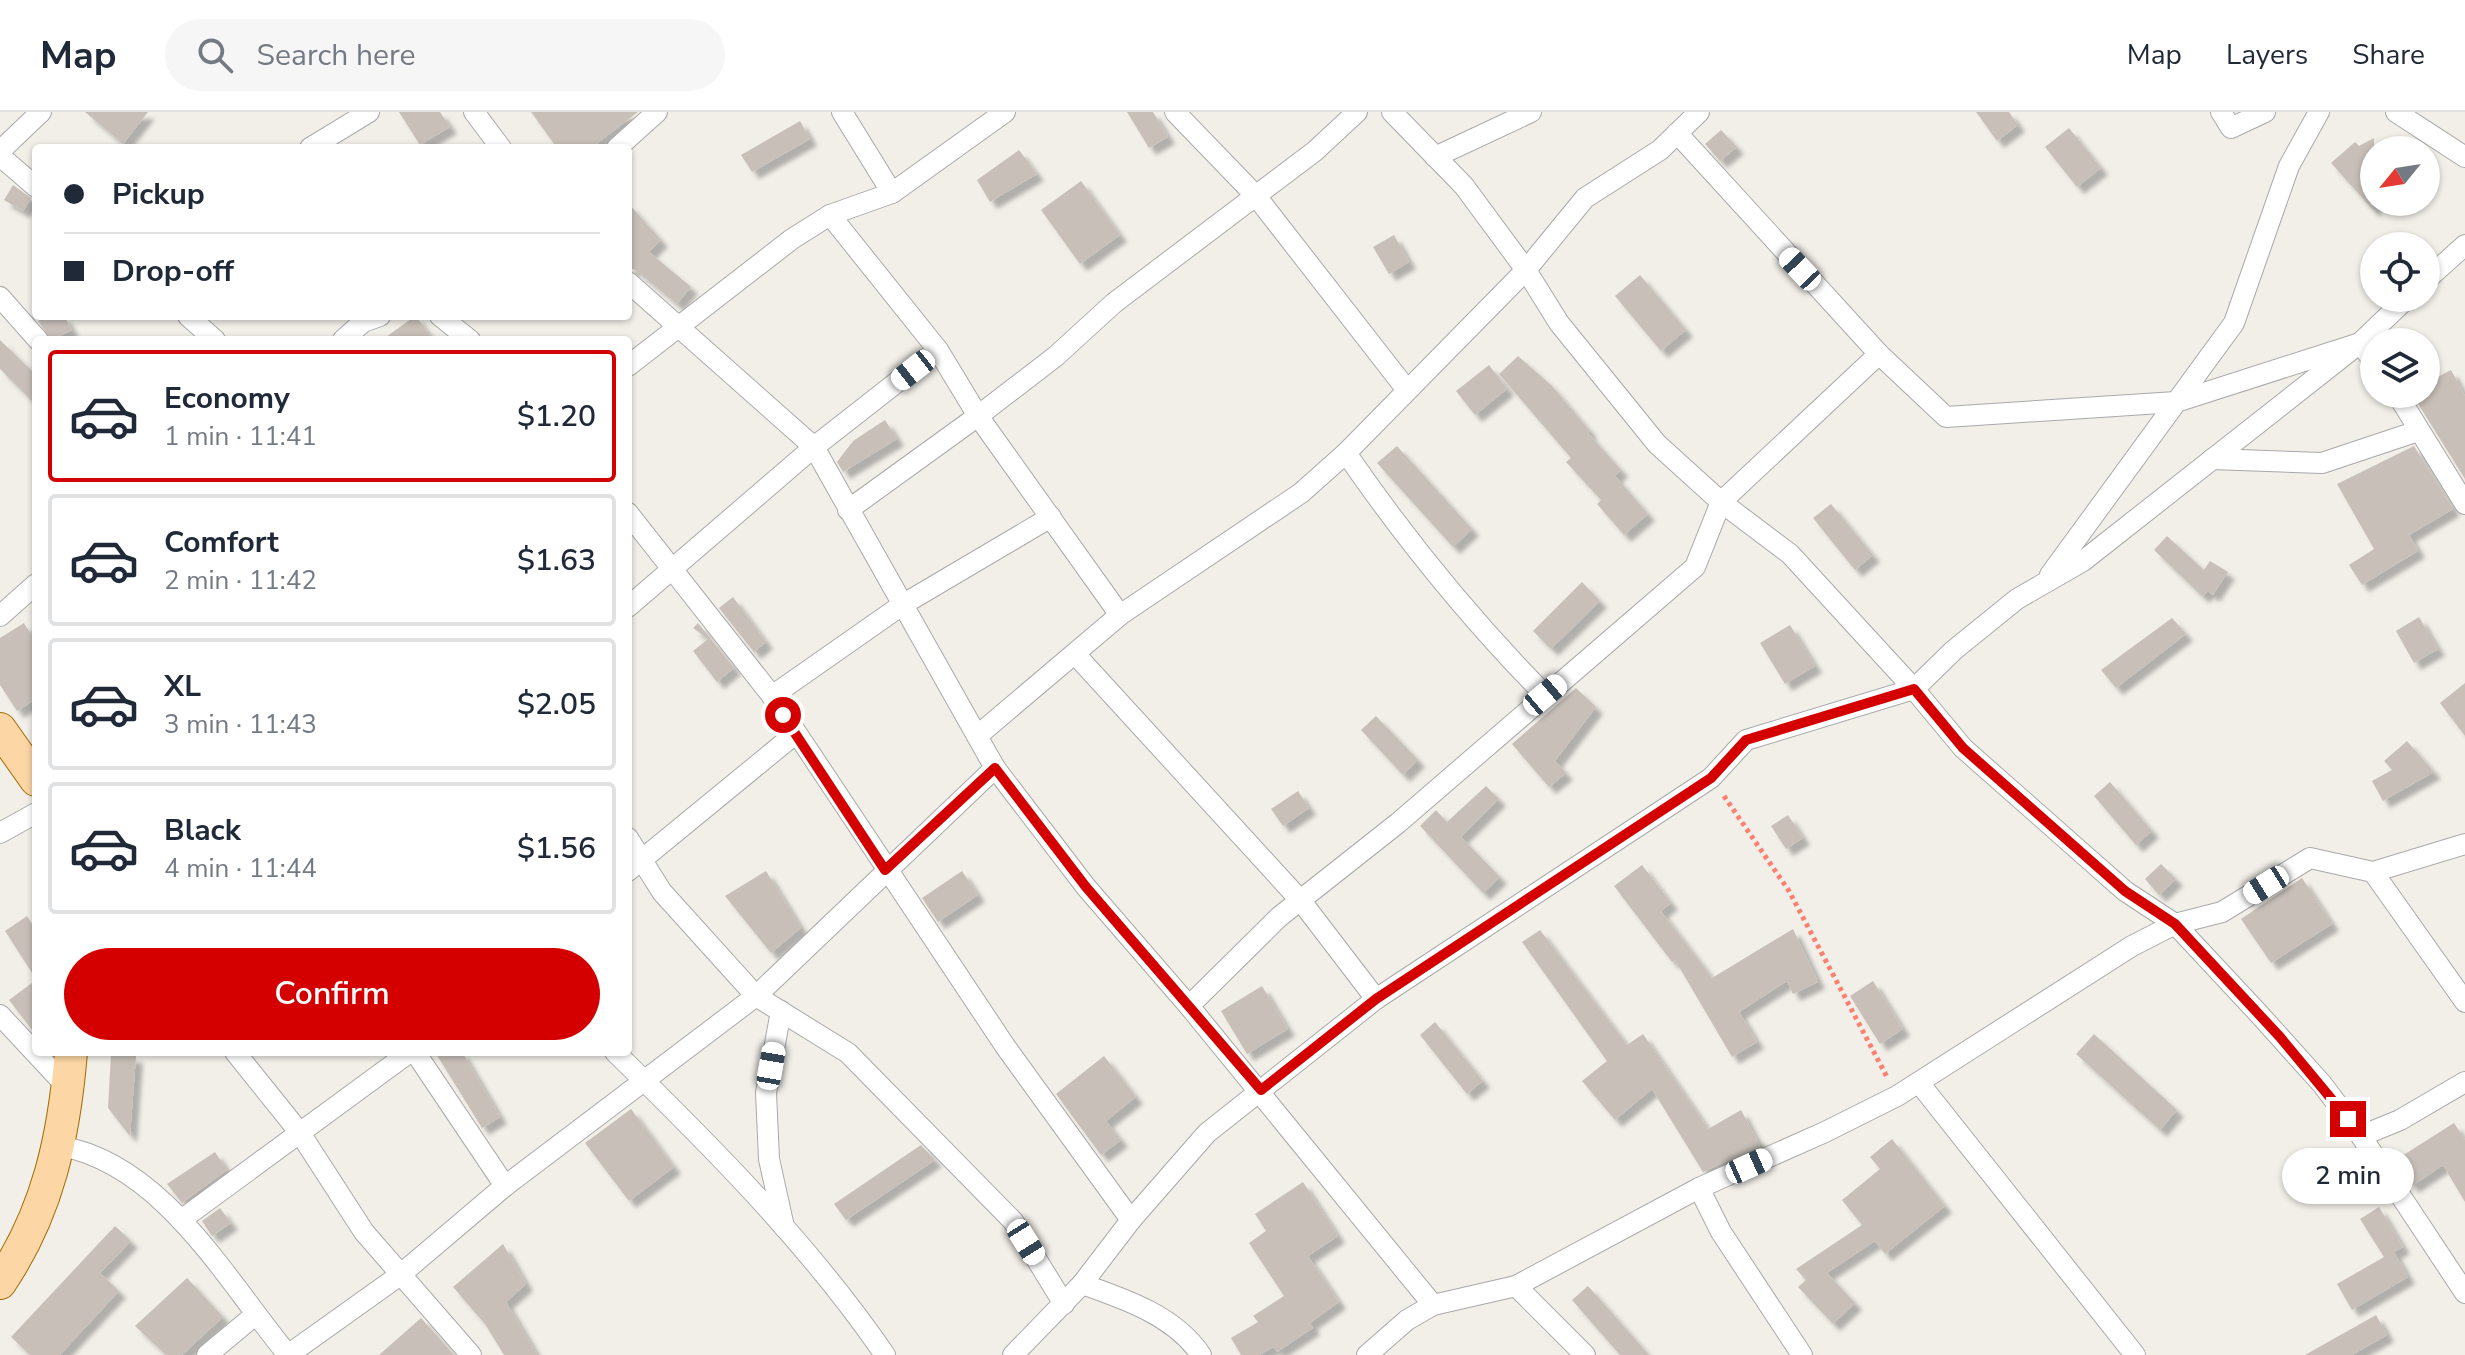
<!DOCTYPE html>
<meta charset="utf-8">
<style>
body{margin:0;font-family:"Nunito Sans",sans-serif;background:#f6f6f7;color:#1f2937;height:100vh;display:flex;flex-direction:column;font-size:30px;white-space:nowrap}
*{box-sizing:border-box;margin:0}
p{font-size:26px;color:#747a83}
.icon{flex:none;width:44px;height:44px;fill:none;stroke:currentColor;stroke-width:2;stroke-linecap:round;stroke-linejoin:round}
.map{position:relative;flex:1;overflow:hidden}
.drawer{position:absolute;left:32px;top:224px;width:600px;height:720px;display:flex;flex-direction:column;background:#fff;border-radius:8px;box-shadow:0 2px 6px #0004}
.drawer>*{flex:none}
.hud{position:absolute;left:32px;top:32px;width:600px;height:176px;border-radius:8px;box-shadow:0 2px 6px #0004;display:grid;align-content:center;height:176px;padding:0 32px;background:#fff}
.needle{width:52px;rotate:240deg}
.fabs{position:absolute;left:2360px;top:24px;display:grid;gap:16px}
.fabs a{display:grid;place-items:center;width:80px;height:80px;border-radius:50%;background:#fff;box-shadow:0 2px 6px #0004;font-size:40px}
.end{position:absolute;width:36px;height:36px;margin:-18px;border:10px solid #d40000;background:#fff;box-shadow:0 0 0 4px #fff}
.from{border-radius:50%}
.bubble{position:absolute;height:56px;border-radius:28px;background:#fff;box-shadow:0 2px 6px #0004;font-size:26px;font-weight:600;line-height:56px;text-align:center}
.car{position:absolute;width:24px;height:48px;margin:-24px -12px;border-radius:10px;box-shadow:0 0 6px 2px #0007;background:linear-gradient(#fff 24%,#345 0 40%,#fff 0 76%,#345 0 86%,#fff 0)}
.hud b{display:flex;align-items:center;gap:28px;height:76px;font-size:30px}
.hud b+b{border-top:2px solid #e0e1e3}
.hud i{width:20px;height:20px;background:#1f2937}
ul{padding:14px 0 0;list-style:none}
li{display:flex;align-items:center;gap:24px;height:132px;margin:0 16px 12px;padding:0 16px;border:4px solid #e0e1e3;border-radius:8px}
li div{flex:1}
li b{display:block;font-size:30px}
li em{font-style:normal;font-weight:600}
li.current{border-color:#d40000}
li>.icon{width:72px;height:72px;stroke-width:1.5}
.cta{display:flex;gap:16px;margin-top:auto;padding:16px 32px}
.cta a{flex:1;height:92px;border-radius:48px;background:#d40000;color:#fff;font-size:32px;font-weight:600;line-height:92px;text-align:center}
header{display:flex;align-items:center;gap:48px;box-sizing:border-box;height:112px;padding:0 40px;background:#fff;border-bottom:2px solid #e0e1e3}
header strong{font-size:38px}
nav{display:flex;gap:44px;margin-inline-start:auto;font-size:28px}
.search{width:560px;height:72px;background:#f6f6f7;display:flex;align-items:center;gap:20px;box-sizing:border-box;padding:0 28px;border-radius:44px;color:#747a83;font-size:30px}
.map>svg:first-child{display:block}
.building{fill:#c7bfb8;filter:url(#shadow)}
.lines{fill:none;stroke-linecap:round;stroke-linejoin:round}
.minor-casing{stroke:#a9a9a9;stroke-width:22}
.primary-casing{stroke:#a06b00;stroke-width:34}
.path{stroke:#fa8072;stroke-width:5;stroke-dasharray:4 4;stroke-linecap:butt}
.minor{stroke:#fff;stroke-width:20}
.primary{stroke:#fcd6a4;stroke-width:32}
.route{stroke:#d40000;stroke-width:10}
</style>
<header>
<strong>Map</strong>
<div class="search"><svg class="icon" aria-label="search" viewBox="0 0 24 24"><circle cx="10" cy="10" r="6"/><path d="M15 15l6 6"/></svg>Search here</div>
<nav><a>Map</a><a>Layers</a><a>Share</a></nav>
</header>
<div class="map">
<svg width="2465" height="1243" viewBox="0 0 2465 1243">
<defs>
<filter id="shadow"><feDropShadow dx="7" dy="7" stdDeviation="2" flood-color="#0004"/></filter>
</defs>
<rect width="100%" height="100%" fill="#f2efe9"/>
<g class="building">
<path d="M 85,0 L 148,0 L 123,32 Z"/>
<path d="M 399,0 L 440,0 L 450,15 L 420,33 Z"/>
<path d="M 531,0 L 638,0 L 591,36 L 557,36 Z"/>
<path d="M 1127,0 L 1153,0 L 1168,25 L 1149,36 Z"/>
<path d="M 1976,0 L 2009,0 L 2018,13 L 1997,29 Z"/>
<path d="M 800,9 L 810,27 L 752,60 L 741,43 Z"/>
<path d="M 2069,16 L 2101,56 L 2077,75 L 2045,35 Z"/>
<path d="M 1721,18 L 1737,35 L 1720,49 L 1705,32 Z"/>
<path d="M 2374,26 L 2374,99 L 2331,51 L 2355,30 L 2359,34 Z"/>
<path d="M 1019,38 L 1037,62 L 990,90 L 977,68 Z"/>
<path d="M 1081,69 L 1120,123 L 1080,152 L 1041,98 Z"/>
<path d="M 13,73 L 31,86 L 23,99 L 4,88 Z"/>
<path d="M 628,91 L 661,128 L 649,140 L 691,175 L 677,192 L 634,157 L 628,157 Z"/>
<path d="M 1394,123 L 1409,150 L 1389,162 L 1373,135 Z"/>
<path d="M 1640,163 L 1686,218 L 1661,239 L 1615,184 Z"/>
<path d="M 46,204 L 64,204 L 72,218 L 51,228 L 38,209 Z"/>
<path d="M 416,204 L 433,228 L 382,228 L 415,204 Z"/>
<path d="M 0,228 L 36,263 L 36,293 L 0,257 Z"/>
<path d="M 1518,244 L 1551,273 L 1590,319 L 1588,321 L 1621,358 L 1615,364 L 1648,402 L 1624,423 L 1597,392 L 1601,388 L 1566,350 L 1571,346 L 1499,262 Z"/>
<path d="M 1489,253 L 1507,277 L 1475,303 L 1456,279 Z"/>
<path d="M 2451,258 L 2465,284 L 2465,367 L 2412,282 L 2426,282 L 2426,271 Z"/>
<path d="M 885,308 L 897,327 L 843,360 L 837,350 L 853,329 Z"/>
<path d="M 1397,334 L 1472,417 L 1453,435 L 1377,351 Z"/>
<path d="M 2414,334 L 2453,397 L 2409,423 L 2418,439 L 2362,473 L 2349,453 L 2374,437 L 2337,372 Z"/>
<path d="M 1831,392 L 1873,443 L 1855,458 L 1813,406 Z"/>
<path d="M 2167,424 L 2204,458 L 2210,449 L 2228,460 L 2213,483 L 2208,479 L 2202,484 L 2154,438 Z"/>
<path d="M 1582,470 L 1600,489 L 1551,537 L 1533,519 Z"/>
<path d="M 733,485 L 766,530 L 754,540 L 719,496 Z"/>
<path d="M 2419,505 L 2438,537 L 2414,551 L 2396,519 Z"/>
<path d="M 2172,506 L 2186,522 L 2116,576 L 2101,558 Z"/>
<path d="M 24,511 L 36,531 L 36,587 L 17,599 L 0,573 L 0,526 Z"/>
<path d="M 698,511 L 734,556 L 717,570 L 693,539 L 708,527 L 693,516 Z"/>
<path d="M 1790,513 L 1815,554 L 1785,572 L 1760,531 Z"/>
<path d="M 2465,571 L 2465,624 L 2440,591 Z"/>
<path d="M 1576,576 L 1596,595 L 1555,649 L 1566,661 L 1549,675 L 1512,632 Z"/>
<path d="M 1376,604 L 1418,648 L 1403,663 L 1361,618 Z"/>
<path d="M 2407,629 L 2434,660 L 2383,689 L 2372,669 L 2392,658 L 2384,649 Z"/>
<path d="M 2110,670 L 2152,719 L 2136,733 L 2094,684 Z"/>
<path d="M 1486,674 L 1499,687 L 1461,725 L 1500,765 L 1483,781 L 1420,714 L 1436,698 L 1447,710 Z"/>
<path d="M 1298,679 L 1309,696 L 1283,714 L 1271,697 Z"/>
<path d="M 1788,703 L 1803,726 L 1786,737 L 1771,714 Z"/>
<path d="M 2161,752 L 2176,767 L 2159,783 L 2145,767 Z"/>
<path d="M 1642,753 L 1671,791 L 1661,799 L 1712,866 L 1793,817 L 1818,870 L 1793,882 L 1787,869 L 1739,900 L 1757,930 L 1732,945 L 1675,848 L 1672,850 L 1614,774 Z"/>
<path d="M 766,759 L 801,816 L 771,841 L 725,784 Z"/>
<path d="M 962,759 L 978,783 L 938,810 L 922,786 Z"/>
<path d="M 2302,766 L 2332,812 L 2271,851 L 2241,807 Z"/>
<path d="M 27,804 L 36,818 L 36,867 L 5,819 Z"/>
<path d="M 1540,818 L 1627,933 L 1643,922 L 1708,1017 L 1741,998 L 1760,1034 L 1703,1060 L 1652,977 L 1615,1008 L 1582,969 L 1607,949 L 1522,830 Z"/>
<path d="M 36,868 L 36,923 L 9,888 Z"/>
<path d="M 1873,869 L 1903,917 L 1880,932 L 1850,884 Z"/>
<path d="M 1262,874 L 1288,917 L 1247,942 L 1221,899 Z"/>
<path d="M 1435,910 L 1483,969 L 1467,982 L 1420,923 Z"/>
<path d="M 2094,922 L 2177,998 L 2160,1018 L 2076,942 Z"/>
<path d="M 435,940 L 462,940 L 500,1005 L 482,1016 Z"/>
<path d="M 111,942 L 136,944 L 130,1024 L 108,996 Z"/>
<path d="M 1104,944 L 1136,985 L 1106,1009 L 1121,1028 L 1101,1043 L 1056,982 Z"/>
<path d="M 631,997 L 674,1055 L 629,1089 L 585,1031 Z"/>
<path d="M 2454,1011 L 2465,1028 L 2465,1090 L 2443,1053 L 2412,1074 L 2394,1049 Z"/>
<path d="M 1892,1027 L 1945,1094 L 1885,1142 L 1875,1129 L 1827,1161 L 1855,1191 L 1833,1212 L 1798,1175 L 1806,1168 L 1796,1157 L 1862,1113 L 1842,1088 L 1880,1057 L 1870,1045 Z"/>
<path d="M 921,1033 L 935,1048 L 846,1108 L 834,1092 Z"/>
<path d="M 215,1040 L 227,1058 L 182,1091 L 167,1072 Z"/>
<path d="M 1303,1070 L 1338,1124 L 1308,1144 L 1339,1190 L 1310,1211 L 1313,1216 L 1277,1240 L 1274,1235 L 1259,1243 L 1241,1243 L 1231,1226 L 1258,1210 L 1253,1204 L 1284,1184 L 1249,1131 L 1266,1119 L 1255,1102 Z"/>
<path d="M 2379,1095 L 2403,1135 L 2394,1140 L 2408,1165 L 2352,1198 L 2337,1172 L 2384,1145 L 2360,1107 Z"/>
<path d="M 220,1096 L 231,1111 L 212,1124 L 202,1109 Z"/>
<path d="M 115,1114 L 131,1129 L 100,1161 L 119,1179 L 60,1243 L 30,1243 L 11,1225 Z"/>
<path d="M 503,1132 L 526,1172 L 506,1190 L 537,1243 L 504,1243 L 485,1212 L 453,1175 Z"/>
<path d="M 187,1166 L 223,1205 L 182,1243 L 166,1243 L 135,1214 Z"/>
<path d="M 1588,1174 L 1649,1243 L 1620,1243 L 1572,1188 Z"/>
<path d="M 2376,1203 L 2387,1223 L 2352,1243 L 2305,1243 Z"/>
<path d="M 421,1206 L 454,1243 L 379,1243 Z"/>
</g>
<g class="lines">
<defs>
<g id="minor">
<path d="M 474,0 L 501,36"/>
<path d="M 842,0 L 892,81"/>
<path d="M 1175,0 L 1256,84 L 1407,278"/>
<path d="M 1392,0 L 1464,74 L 1526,158 L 1559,211 L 1657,332 L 1721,390 L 1790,442 L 1914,577 L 1963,636 L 2125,779 L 2175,812 L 2259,902 L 2322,972 L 2361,1024 L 2465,1181"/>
<path d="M 2221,0 L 2231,16 L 2265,0"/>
<path d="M 2396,0 L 2465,45"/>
<path d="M 1677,21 L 1879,242 L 1946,305 L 2176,290 L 2360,231 L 2374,250"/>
<path d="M 310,36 L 369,0"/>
<path d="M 617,36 L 657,0"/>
<path d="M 0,39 L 41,0"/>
<path d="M 0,44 L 36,75"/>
<path d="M 1435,45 L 1531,0"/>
<path d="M 830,103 L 938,238 L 978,304 L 1120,503"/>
<path d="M 2426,168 L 2465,133"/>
<path d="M 628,170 L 814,335 L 995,656 L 1086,775 L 1189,894"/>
<path d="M 0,185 L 38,228"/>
<path d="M 188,204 L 215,228"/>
<path d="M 440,204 L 470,228"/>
<path d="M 343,228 L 363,210 L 380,204"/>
<path d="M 628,254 L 792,127 L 830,103 L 892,81 L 1005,0"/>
<path d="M 2397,282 L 2465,392"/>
<path d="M 1346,341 C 1406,428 1471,508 1545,583"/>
<path d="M 2212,347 L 2322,351 L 2418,319"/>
<path d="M 848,398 L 978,304 L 1056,244 L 1114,191 L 1315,39 L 1357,0"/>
<path d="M 628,401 L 772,584 L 1005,934 L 1131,1108"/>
<path d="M 2050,463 L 2234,211 L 2289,54 L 2319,0"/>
<path d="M 628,495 L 814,335 L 938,238"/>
<path d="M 0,504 L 36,472"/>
<path d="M 1075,542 L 1301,789 L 1376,887"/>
<path d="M 772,584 L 902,493 L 1051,405"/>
<path d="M 977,624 L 1120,503 L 1301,381 L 1346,341 L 1526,158 L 1585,86 L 1660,38 L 1699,0"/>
<path d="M 0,721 L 36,701"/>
<path d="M 628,726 L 662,780 L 756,884 L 848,941 L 1013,1109 L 1064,1192"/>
<path d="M 628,759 L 795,622"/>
<path d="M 2373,760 L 2465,890"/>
<path d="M 781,899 L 766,981 L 769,1047 L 784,1115"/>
<path d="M 0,903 L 68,976"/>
<path d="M 235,940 L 300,1021 L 364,1120 L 471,1243"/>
<path d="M 415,940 L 505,1074"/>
<path d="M 615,940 C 711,1034 809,1132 885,1243"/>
<path d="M 1920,972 L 2135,1243"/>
<path d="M 2361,1024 L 2400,1008 L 2465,970"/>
<path d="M 60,1034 C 163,1052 226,1168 288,1243"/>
<path d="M 1699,1076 L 1721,1120 L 1802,1243"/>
<path d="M 181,1108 L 410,940"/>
<path d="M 1082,1172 C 1125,1187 1175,1204 1201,1243"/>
<path d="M 1516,1174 L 1585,1243"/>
<path d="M 1433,1193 L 1189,894 L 1279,805 L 1398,711 L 1695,455 L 1721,390 L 1879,242"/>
<path d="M 207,1243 L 255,1203"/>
<path d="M 288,1243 L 400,1163 L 505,1074 L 756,884 L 995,656"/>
<path d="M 1013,1243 L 1082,1172 L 1131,1108 L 1207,1021 L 1376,887 L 1711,666 L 1746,628 L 1914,577 L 1954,538 L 2017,487 L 2083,449 L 2360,231 L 2407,186"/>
<path d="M 1367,1243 L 1407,1208 L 1433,1193 L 1516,1174 L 1699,1076 L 1825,1020 L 1897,984 L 2132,834 L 2175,812 L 2222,800 L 2310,746 L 2373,760 L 2465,732"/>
</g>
<g id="primary">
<path d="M 0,617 L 36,668"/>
<path d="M 0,1171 C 48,1100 64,1025 71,940"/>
</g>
</defs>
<use href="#minor" class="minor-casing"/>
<use href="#primary" class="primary-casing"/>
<path class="path" d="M 1724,684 L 1789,779 L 1887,965"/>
<use href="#minor" class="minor"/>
<use href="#primary" class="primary"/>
</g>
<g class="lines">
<path class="route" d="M 783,603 L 885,758 L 995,656 L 1086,775 L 1261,978 L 1376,887 L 1711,666 L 1746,628 L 1914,577 L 1963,636 L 2125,779 L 2175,812 L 2280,925 L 2348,1007"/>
</g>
</svg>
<div class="fabs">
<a><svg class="needle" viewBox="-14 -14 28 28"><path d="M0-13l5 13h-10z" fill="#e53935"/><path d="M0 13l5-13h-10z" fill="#747a83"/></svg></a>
<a><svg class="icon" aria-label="locate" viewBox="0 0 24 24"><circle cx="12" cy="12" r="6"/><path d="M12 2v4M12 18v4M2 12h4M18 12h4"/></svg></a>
<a><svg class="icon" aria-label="layers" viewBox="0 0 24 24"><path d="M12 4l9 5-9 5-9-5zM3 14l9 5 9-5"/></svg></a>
</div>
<i class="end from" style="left:783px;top:603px"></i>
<i class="end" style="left:2348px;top:1007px"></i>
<div class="bubble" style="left:2282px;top:1036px;width:132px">2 min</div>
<i class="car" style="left:1800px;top:157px;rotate:317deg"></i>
<i class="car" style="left:913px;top:258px;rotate:232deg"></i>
<i class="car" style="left:1545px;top:583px;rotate:50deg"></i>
<i class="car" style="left:2266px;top:773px;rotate:238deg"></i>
<i class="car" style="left:771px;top:954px;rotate:10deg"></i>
<i class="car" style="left:1749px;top:1054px;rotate:66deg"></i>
<i class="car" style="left:1026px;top:1130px;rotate:148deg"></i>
<div class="hud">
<b><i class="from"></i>Pickup</b>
<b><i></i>Drop-off</b>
</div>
<section class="drawer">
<ul>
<li class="current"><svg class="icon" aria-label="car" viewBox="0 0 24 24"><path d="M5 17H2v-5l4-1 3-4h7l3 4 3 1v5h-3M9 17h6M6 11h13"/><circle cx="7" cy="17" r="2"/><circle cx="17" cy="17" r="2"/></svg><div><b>Economy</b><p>1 min · 11:41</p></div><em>$1.20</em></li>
<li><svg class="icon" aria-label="car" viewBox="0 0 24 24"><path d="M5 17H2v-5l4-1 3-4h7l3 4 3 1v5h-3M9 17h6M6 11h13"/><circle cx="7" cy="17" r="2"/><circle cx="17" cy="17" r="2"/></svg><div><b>Comfort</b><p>2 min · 11:42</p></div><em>$1.63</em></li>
<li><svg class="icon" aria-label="car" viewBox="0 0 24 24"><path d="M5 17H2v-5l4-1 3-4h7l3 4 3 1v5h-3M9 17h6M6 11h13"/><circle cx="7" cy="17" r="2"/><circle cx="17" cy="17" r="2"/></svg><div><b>XL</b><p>3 min · 11:43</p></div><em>$2.05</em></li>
<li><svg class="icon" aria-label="car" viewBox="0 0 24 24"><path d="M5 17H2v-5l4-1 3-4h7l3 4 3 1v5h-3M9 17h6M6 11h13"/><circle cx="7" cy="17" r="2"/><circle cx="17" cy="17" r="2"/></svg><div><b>Black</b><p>4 min · 11:44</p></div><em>$1.56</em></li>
</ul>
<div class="cta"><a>Confirm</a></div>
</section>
</div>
